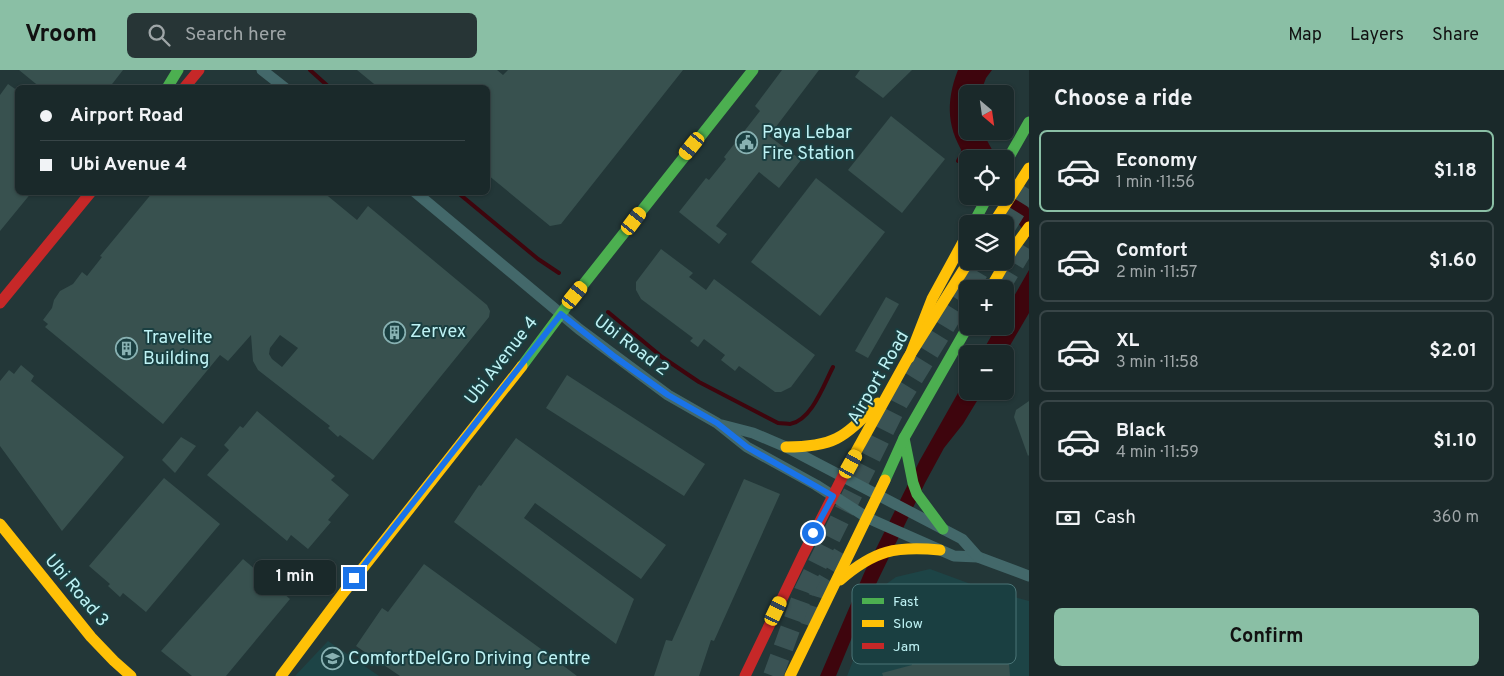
<!DOCTYPE html>
<meta charset="utf-8">
<style>
body{margin:0;font-family:Overpass,sans-serif;background:#273536;color:#f1f3f6;height:100vh;display:flex;flex-direction:column;font-size:19px;white-space:nowrap}
*{box-sizing:border-box;margin:0}
p{font-size:16px;color:#9fa6a8}
.icon{flex:none;width:28px;height:28px;fill:none;stroke:currentColor;stroke-width:2;stroke-linecap:round;stroke-linejoin:round}
.map{position:relative;flex:1;overflow:hidden}
.details{display:flex;flex-direction:column;background:#1a292a;width:475px}
.details>*{flex:none}
.top-card{position:absolute;left:15px;top:15px;width:475px;height:110px;border-radius:8px;box-shadow:0 1px 4px #0004,0 0 0 1px #384547;display:grid;align-content:center;height:110px;padding:0 25px;background:#1a292a}
.needle{width:32px;rotate:151deg}
.tools{position:absolute;left:959px;top:15px;display:grid;gap:10px}
.tools a{display:grid;place-items:center;width:55px;height:55px;border-radius:8px;background:#1a292a;box-shadow:0 1px 4px #0004,0 0 0 1px #384547;font-size:25px}
.end{position:absolute;width:22px;height:22px;margin:-11px;border:6px solid #1a73e8;background:#fff;box-shadow:0 0 0 2px #fff}
.from{border-radius:50%}
.bubble{position:absolute;height:35px;border-radius:8px;background:#1a292a;box-shadow:0 1px 4px #0004,0 0 0 1px #384547;font-size:16px;font-weight:700;line-height:35px;text-align:center}
.car{position:absolute;width:15px;height:30px;margin:-15px -8px;border-radius:6px;box-shadow:0 0 4px 1px #0007;background:linear-gradient(#f5c518 24%,#345 0 40%,#f5c518 0 76%,#345 0 86%,#f5c518 0)}
.top-card b{display:flex;align-items:center;gap:18px;height:48px;font-size:19px}
.top-card b+b{border-top:1px solid #384547}
.top-card i{width:12px;height:12px;background:#f1f3f6}
ul{padding:0;list-style:none}
li{display:flex;align-items:center;gap:15px;height:82px;margin:0 10px 8px;padding:0 15px;border:2px solid #384547;border-radius:8px}
li div{flex:1}
li b{display:block;font-size:19px}
li em{font-style:normal;font-weight:700}
li.current{border-color:#8abfa5}
li>.icon{width:45px;height:45px;stroke-width:1.5}
h2{padding:0 25px;font-size:22px;line-height:60px}
.pay{display:flex;align-items:center;gap:12px;height:55px;padding:0 25px;font-size:19px}
.pay p{margin-inline-start:auto}
.primary-button{display:flex;gap:10px;margin-top:auto;padding:10px 25px}
.primary-button a{flex:1;height:58px;border-radius:8px;background:#8abfa5;color:#111;font-size:20px;font-weight:700;line-height:58px;text-align:center}
header{display:flex;align-items:center;gap:30px;box-sizing:border-box;height:70px;padding:0 25px;background:#8abfa5;color:#111}
header strong{font-size:24px}
nav{display:flex;gap:28px;margin-inline-start:auto;font-size:18px}
.search{width:350px;height:45px;background:#273536;display:flex;align-items:center;gap:12px;box-sizing:border-box;padding:0 18px;border-radius:8px;color:#9fa6a8;font-size:19px}
main{display:flex;flex:1;min-height:0}
.map>svg:first-child{display:block}
.built{fill:#1d4446}
.water{fill:#3e050d}
.lines{fill:none;stroke-linecap:round;stroke-linejoin:round}
.stream{stroke:#3e050d;stroke-width:4}
.building{fill:#38514f;fill-rule:evenodd}
.highway-tunnel{stroke:#3a5354;stroke-width:20;stroke-dasharray:20 10;stroke-linecap:butt}
.street{stroke:#43686a;stroke-width:11}
.fast{stroke:#4caf50;stroke-width:11}
.slow{stroke:#ffc107;stroke-width:11}
.jam{stroke:#c62828;stroke-width:11}
.route{stroke:#1a73e8;stroke-width:6}
.labels{text-anchor:middle;dominant-baseline:central;stroke-width:4;stroke-linejoin:round;paint-order:stroke}
.poi-label{font-size:18px;fill:#bef2f4;stroke:#1a3f41;text-anchor:start}
.street-label{font-size:18px;fill:#bef2f4;stroke:#1a3f41}
.key{fill:#1a3f41;stroke:#4b7577;stroke-width:1}
.key-label{font-size:14px;fill:#bef2f4}
</style>
<header>
<strong>Vroom</strong>
<div class="search"><svg class="icon" aria-label="search" viewBox="0 0 24 24"><circle cx="10" cy="10" r="6"/><path d="M15 15l6 6"/></svg>Search here</div>
<nav><a>Map</a><a>Layers</a><a>Share</a></nav>
</header>
<main>
<div class="map">
<svg width="1029" height="606" viewBox="0 0 1029 606">
<rect width="100%" height="100%" fill="#233738"/>
<g class="built">
<path d="M 930,499 L 987,520 L 1029,531 L 1029,606 L 847,606 L 882,517 L 896,507 Z"/>
<path d="M 328,571 L 379,606 L 295,606 Z"/>
</g>
<g class="water">
<path d="M 958,0 L 992,0 L 986,8 L 980,24 L 968,24 L 968,61 L 982,61 L 997,89 L 967,89 C 947,60 945,33 958,0 Z"/>
<path d="M 1005,101 L 1029,139 L 1029,169 L 1000,126 L 1005,126 Z"/>
<path d="M 1029,200 L 1029,243 L 1005,284 L 981,284 L 997,256 L 1005,256 L 1005,242 Z"/>
<path d="M 967,307 L 968,321 L 983,321 L 963,354 L 944,378 L 925,413 L 862,543 L 836,606 L 820,606 L 865,501 L 920,390 Z"/>
</g>
<g class="lines">
<g class="stream">
<path d="M 310,0 L 330,18"/>
<path d="M 958,91 L 964,80"/>
<path d="M 457,122 L 538,189 L 559,203"/>
<path d="M 608,242 L 662,287 L 699,312 L 778,353 C 782,353 787,354 790,354 C 812,350 824,314 833,297"/>
</g>
</g>
<g class="building">
<path d="M 19,0 L 123,0 L 109,18 L 41,18 Z"/>
<path d="M 357,0 L 497,0 L 503,5 L 508,0 L 683,0 L 561,154 L 550,156 L 488,105 L 488,18 L 379,18 Z"/>
<path d="M 782,0 L 819,0 L 769,66 L 801,90 L 779,118 L 759,102 L 716,156 L 727,164 L 719,174 L 679,142 L 706,108 L 709,110 L 726,89 L 724,87 L 760,41 L 755,36 Z"/>
<path d="M 860,0 L 912,0 L 883,28 L 855,7 Z"/>
<path d="M 8,14 L 18,21 L 18,122 L 32,122 L 0,161 L 0,25 Z"/>
<path d="M 891,46 L 945,89 L 902,143 L 848,100 Z"/>
<path d="M 816,108 L 885,162 L 820,246 L 751,192 Z"/>
<path d="M 153,122 L 323,122 L 357,150 L 368,136 L 487,235 L 490,241 L 489,247 L 373,390 L 340,365 L 338,367 L 328,358 L 330,356 L 258,300 L 253,291 L 251,265 L 228,291 L 220,285 L 163,354 L 45,257 L 48,254 L 43,250 L 52,238 L 54,230 L 60,221 L 73,214 L 82,202 L 87,206 L 102,187 L 100,186 ZM 280,265 L 298,278 L 282,297 L 272,289 L 269,284 L 270,278 Z"/>
<path d="M 661,179 L 693,203 L 689,207 L 706,220 L 714,209 L 815,285 L 791,317 L 781,322 L 775,322 L 739,296 L 735,301 L 721,290 L 725,285 L 704,269 L 698,277 L 690,271 L 693,268 L 641,229 L 636,220 L 636,212 Z"/>
<path d="M 886,227 L 899,234 L 868,288 L 855,281 Z"/>
<path d="M 21,295 L 34,306 L 31,311 L 124,387 L 62,461 L 0,376 L 0,311 L 9,300 L 14,304 Z"/>
<path d="M 567,305 L 705,394 L 684,426 L 546,338 Z"/>
<path d="M 1029,331 L 1029,385 L 1028,386 L 1014,347 L 1016,340 Z"/>
<path d="M 257,341 L 335,406 L 331,410 L 349,425 L 328,450 L 331,452 L 308,479 L 291,465 L 287,471 L 207,405 L 229,380 L 224,375 L 240,356 L 243,358 Z"/>
<path d="M 181,367 L 196,376 L 175,403 L 162,390 Z"/>
<path d="M 516,368 L 666,475 L 641,509 L 535,433 L 524,448 L 634,529 L 616,574 L 454,452 L 479,415 L 481,416 Z"/>
<path d="M 164,408 L 220,454 L 146,542 L 123,523 L 120,527 L 108,516 L 110,514 L 89,496 Z"/>
<path d="M 744,409 L 780,424 L 714,571 L 711,570 L 699,606 L 654,606 L 666,570 L 672,571 Z"/>
<path d="M 243,489 L 290,529 L 226,606 L 192,606 L 161,581 Z"/>
<path d="M 424,494 L 541,579 L 577,606 L 400,606 L 356,576 L 382,538 L 388,542 Z"/>
<path d="M 992,552 L 992,570 L 1007,569 L 1010,606 L 883,606 L 882,603 L 912,595 L 910,557 Z"/>
</g>
<g class="lines">
<g class="highway-tunnel">
<path d="M 1005,158 L 1029,119"/>
<path d="M 968,219 L 985,191"/>
<path d="M 999,219 L 1029,169"/>
<path d="M 810,556 L 820,523 L 846,478"/>
<path d="M 773,606 L 804,521 L 898,333 L 968,219"/>
</g>
<g class="street">
<path d="M 262,0 L 285,18"/>
<path d="M 415,122 L 579,259 L 668,325 L 717,353 L 747,377 L 816,415 L 868,448 L 879,453 L 954,486 L 978,487 L 1029,506"/>
<path d="M 722,355 L 753,363 L 786,377 L 962,469 L 978,487"/>
</g>
<g class="fast">
<path d="M 167,18 L 178,0"/>
<path d="M 1005,94 L 1029,52"/>
<path d="M 973,154 L 988,126"/>
<path d="M 522,296 L 575,225 L 753,0"/>
<path d="M 904,368 L 913,413 L 917,424 L 943,459"/>
<path d="M 885,410 L 904,368 L 968,256"/>
</g>
<g class="slow">
<path d="M 993,154 L 1029,98"/>
<path d="M 990,219 L 1013,179 L 1029,157"/>
<path d="M 909,288 L 932,229 L 968,163"/>
<path d="M 786,377 C 836,377 844,367 878,333"/>
<path d="M 847,398 L 908,288 L 969,191"/>
<path d="M 0,454 L 91,567 L 114,591 L 131,606"/>
<path d="M 840,510 C 875,480 895,476 940,480"/>
<path d="M 281,606 L 344,522 L 522,296"/>
<path d="M 790,606 L 885,410"/>
</g>
<g class="jam">
<path d="M 184,18 L 199,0"/>
<path d="M 0,233 L 91,122"/>
<path d="M 745,606 L 803,485 L 847,398"/>
</g>
</g>
<g class="lines">
<path class="route" d="M 354,508 L 561,244 L 615,287 L 668,325 L 717,353 L 747,377 L 833,426 L 813,463"/>
</g>
<defs>
<symbol id="civic-ring" viewBox="-11 -11 22 22"><circle r="9.5" fill="#1a3f41" stroke="#88b1b2" stroke-width="1.5"/><path d="M-.6-6.5H3V-4.5H.6V-3L4-1V1h2V6H-6V1h2V-1L-.6-3ZM-1.2 2.5V6h2.4V2.5Z" fill="#88b1b2"/></symbol>
<symbol id="building-ring" viewBox="-11 -11 22 22"><circle r="9.5" fill="#1a3f41" stroke="#88b1b2" stroke-width="1.5"/><path d="M-4-6H4V6H1V3H-1V6H-4ZM-2.5-4.3h1.7v1.8h-1.7ZM.8-4.3h1.7v1.8H.8ZM-2.5-1h1.7V.8h-1.7ZM.8-1h1.7V.8H.8Z" fill="#88b1b2"/></symbol>
<symbol id="school-ring" viewBox="-11 -11 22 22"><circle r="9.5" fill="#1a3f41" stroke="#88b1b2" stroke-width="1.5"/><path d="M0-5L7-2L0 1L-7-2ZM-4 1L0 2.5L4 1V4Q0 6-4 4Z" fill="#88b1b2"/></symbol>
</defs>
<g fill-rule="evenodd">
<use href="#civic-ring" x="734" y="60" width="25" height="25"/>
<use href="#building-ring" x="382" y="250" width="25" height="25"/>
<use href="#building-ring" x="114" y="266" width="25" height="25"/>
<use href="#school-ring" x="320" y="576" width="25" height="25"/>
</g>
<g class="labels">
<g class="poi-label">
<text x="762" y="63">Paya Lebar<tspan x="762" dy="21">Fire Station</tspan></text>
<text x="410" y="262">Zervex</text>
<text x="143" y="268">Travelite<tspan x="143" dy="21">Building</tspan></text>
<text x="348" y="589">ComfortDelGro Driving Centre</text>
</g>
<g class="street-label">
<text transform="translate(631 276) rotate(37)">Ubi Road 2</text>
<text transform="translate(502 291) rotate(-52)">Ubi Avenue 4</text>
<text transform="translate(879 308) rotate(-60)">Airport Road</text>
<text transform="translate(76 521) rotate(50)">Ubi Road 3</text>
</g>
</g>
<rect x="852" y="514" width="164" height="80" rx="8" class="key"/>
<rect x="862" y="528" width="22" height="6" fill="#4caf50"/>
<rect x="862" y="550" width="22" height="7" fill="#ffc107"/>
<rect x="862" y="573" width="22" height="6" fill="#c62828"/>
<g class="key-label">
<text x="893" y="536">Fast</text>
<text x="893" y="558">Slow</text>
<text x="893" y="581">Jam</text>
</g>
</svg>
<div class="tools">
<a><svg class="needle" viewBox="-14 -14 28 28"><path d="M0-13l5 13h-10z" fill="#e53935"/><path d="M0 13l5-13h-10z" fill="#9fa6a8"/></svg></a>
<a><svg class="icon" aria-label="locate" viewBox="0 0 24 24"><circle cx="12" cy="12" r="6"/><path d="M12 2v4M12 18v4M2 12h4M18 12h4"/></svg></a>
<a><svg class="icon" aria-label="layers" viewBox="0 0 24 24"><path d="M12 4l9 5-9 5-9-5zM3 14l9 5 9-5"/></svg></a>
<a>+</a>
<a>−</a>
</div>
<i class="end from" style="left:813px;top:463px"></i>
<i class="end" style="left:354px;top:508px"></i>
<div class="bubble" style="left:254px;top:490px;width:82px">1 min</div>
<i class="car" style="left:692px;top:76px;rotate:219deg"></i>
<i class="car" style="left:634px;top:151px;rotate:37deg"></i>
<i class="car" style="left:575px;top:225px;rotate:39deg"></i>
<i class="car" style="left:851px;top:394px;rotate:29deg"></i>
<i class="car" style="left:776px;top:541px;rotate:25deg"></i>
<div class="top-card">
<b><i class="from"></i>Airport Road</b>
<b><i></i>Ubi Avenue 4</b>
</div>
</div>
<section class="details">
<h2>Choose a ride</h2>
<ul>
<li class="current"><svg class="icon" aria-label="car" viewBox="0 0 24 24"><path d="M5 17H2v-5l4-1 3-4h7l3 4 3 1v5h-3M9 17h6M6 11h13"/><circle cx="7" cy="17" r="2"/><circle cx="17" cy="17" r="2"/></svg><div><b>Economy</b><p>1 min · 11:56</p></div><em>$1.18</em></li>
<li><svg class="icon" aria-label="car" viewBox="0 0 24 24"><path d="M5 17H2v-5l4-1 3-4h7l3 4 3 1v5h-3M9 17h6M6 11h13"/><circle cx="7" cy="17" r="2"/><circle cx="17" cy="17" r="2"/></svg><div><b>Comfort</b><p>2 min · 11:57</p></div><em>$1.60</em></li>
<li><svg class="icon" aria-label="car" viewBox="0 0 24 24"><path d="M5 17H2v-5l4-1 3-4h7l3 4 3 1v5h-3M9 17h6M6 11h13"/><circle cx="7" cy="17" r="2"/><circle cx="17" cy="17" r="2"/></svg><div><b>XL</b><p>3 min · 11:58</p></div><em>$2.01</em></li>
<li><svg class="icon" aria-label="car" viewBox="0 0 24 24"><path d="M5 17H2v-5l4-1 3-4h7l3 4 3 1v5h-3M9 17h6M6 11h13"/><circle cx="7" cy="17" r="2"/><circle cx="17" cy="17" r="2"/></svg><div><b>Black</b><p>4 min · 11:59</p></div><em>$1.10</em></li>
</ul>
<div class="pay"><svg class="icon" aria-label="cash" viewBox="0 0 24 24"><path d="M3 7h18v10H3z"/><circle cx="12" cy="12" r="2"/></svg>Cash<p>360 m</p></div>
<div class="primary-button"><a>Confirm</a></div>
</section>
</main>
